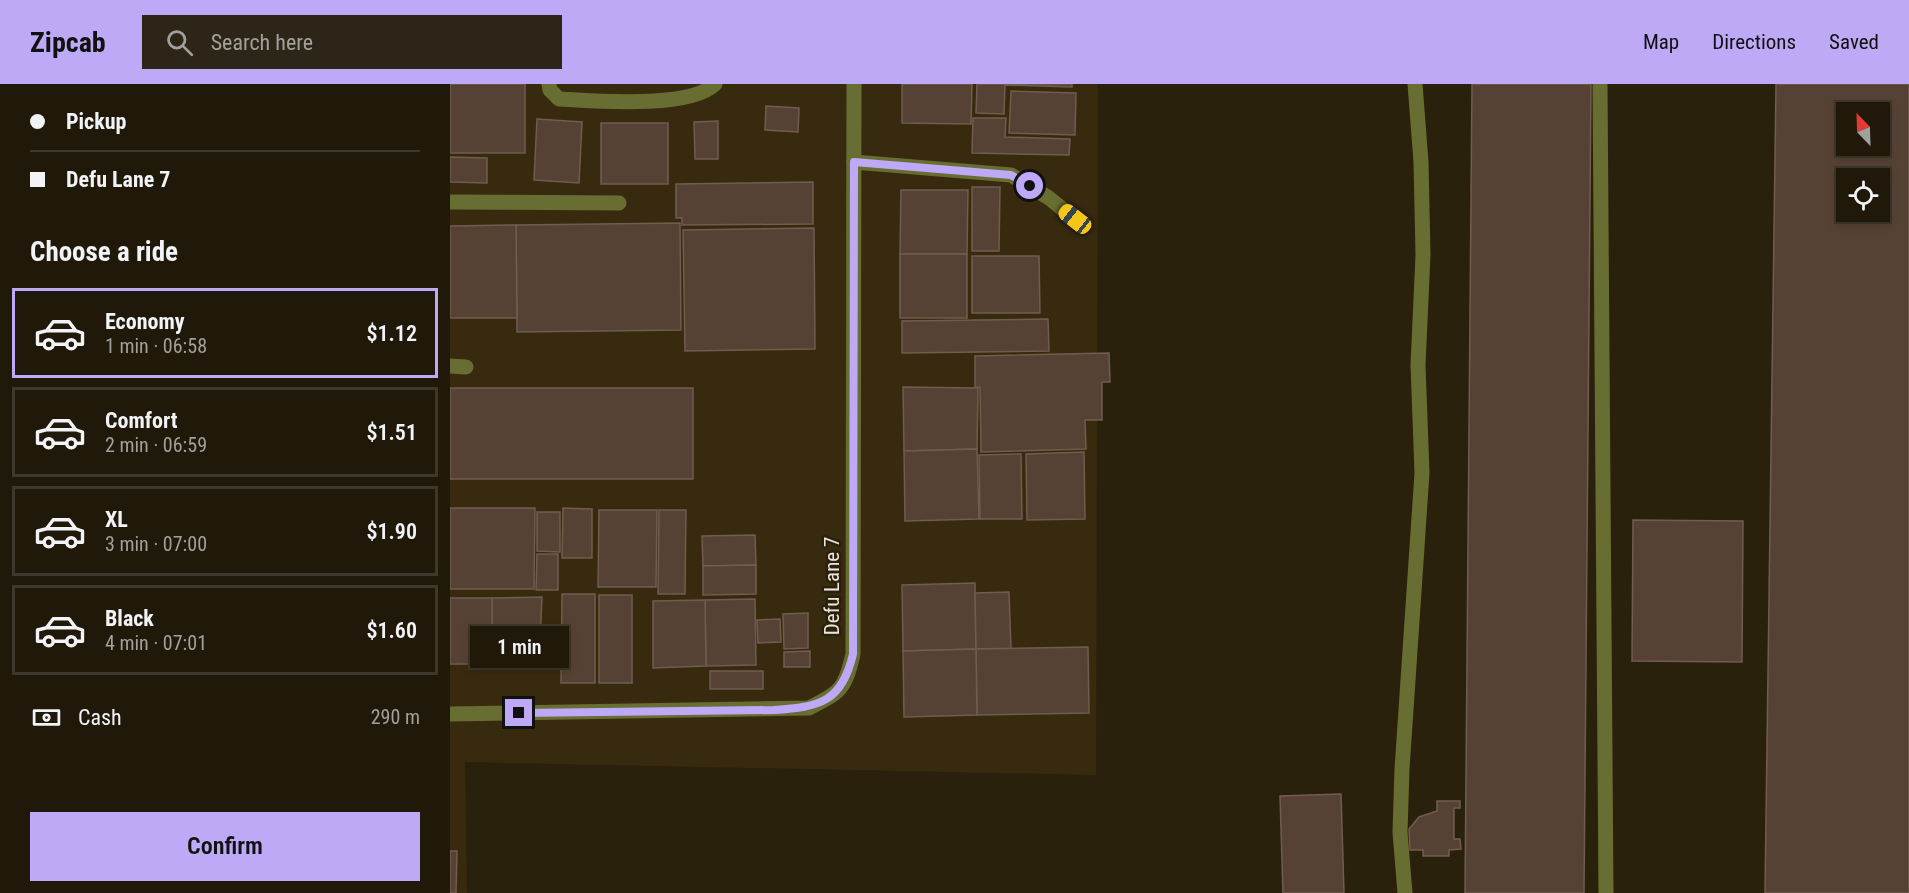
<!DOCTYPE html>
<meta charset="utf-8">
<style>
body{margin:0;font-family:"Roboto Condensed",sans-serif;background:#2d2618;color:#f1f3f6;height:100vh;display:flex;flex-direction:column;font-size:22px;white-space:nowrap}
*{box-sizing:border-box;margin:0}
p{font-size:20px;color:#a2a09c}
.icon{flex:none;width:33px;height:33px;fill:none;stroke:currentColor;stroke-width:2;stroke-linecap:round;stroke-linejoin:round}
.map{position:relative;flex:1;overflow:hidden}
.side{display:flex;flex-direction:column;background:#20190a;width:450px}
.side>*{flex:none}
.hud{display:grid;align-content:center;height:132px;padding:0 30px;background:#20190a}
.needle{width:39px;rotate:337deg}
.fabs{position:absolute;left:1386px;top:18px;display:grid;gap:12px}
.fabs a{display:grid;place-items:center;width:54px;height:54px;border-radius:0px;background:#20190a;box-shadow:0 3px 9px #0003,0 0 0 2px #3d382b;font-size:30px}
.end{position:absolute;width:27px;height:27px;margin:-14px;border:8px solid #bda9f5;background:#111;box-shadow:0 0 0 3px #111}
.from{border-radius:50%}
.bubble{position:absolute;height:42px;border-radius:0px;background:#20190a;box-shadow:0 3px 9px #0003,0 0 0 2px #3d382b;font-size:20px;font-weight:600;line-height:42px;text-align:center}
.car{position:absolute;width:18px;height:36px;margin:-18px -9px;border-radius:8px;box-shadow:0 0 4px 2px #0007;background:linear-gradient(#f5c518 24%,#345 0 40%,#f5c518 0 76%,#345 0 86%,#f5c518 0)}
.hud b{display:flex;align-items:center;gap:21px;height:57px;font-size:22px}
.hud b+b{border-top:2px solid #3d382b}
.hud i{width:15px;height:15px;background:#f1f3f6}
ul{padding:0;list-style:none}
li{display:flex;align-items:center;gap:18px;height:90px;margin:0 12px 9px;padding:0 18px;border:3px solid #3d382b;border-radius:0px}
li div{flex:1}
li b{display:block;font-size:22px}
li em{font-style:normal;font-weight:600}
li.on{border-color:#bda9f5}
li>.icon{width:54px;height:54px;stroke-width:1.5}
h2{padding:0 30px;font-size:27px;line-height:72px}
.pay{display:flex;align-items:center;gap:15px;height:66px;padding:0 30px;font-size:22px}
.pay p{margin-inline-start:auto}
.action{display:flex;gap:12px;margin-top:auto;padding:12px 30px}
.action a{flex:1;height:69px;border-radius:0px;background:#bda9f5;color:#111;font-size:24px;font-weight:600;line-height:69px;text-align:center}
header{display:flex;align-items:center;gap:36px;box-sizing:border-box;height:84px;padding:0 30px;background:#bda9f5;color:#111}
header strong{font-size:28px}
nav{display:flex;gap:33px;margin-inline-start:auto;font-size:21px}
.search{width:420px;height:54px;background:#2d2618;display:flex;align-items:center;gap:15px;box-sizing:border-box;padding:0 21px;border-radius:0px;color:#a2a09c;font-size:22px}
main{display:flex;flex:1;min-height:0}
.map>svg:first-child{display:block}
.built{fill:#372a0f}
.building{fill:#564235;stroke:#715c4e;stroke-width:1.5;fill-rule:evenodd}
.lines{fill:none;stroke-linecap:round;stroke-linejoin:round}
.minor{stroke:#686d32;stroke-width:15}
.route{stroke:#bda9f5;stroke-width:8}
.labels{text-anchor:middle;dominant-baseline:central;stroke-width:5;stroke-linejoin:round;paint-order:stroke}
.street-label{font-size:21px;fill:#ece5d9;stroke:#2a210d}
</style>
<header>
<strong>Zipcab</strong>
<div class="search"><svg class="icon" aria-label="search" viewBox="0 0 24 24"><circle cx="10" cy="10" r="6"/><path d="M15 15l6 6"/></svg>Search here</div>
<nav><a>Map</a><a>Directions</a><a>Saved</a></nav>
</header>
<main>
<section class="side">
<div class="hud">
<b><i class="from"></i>Pickup</b>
<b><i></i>Defu Lane 7</b>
</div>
<h2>Choose a ride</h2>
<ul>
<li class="on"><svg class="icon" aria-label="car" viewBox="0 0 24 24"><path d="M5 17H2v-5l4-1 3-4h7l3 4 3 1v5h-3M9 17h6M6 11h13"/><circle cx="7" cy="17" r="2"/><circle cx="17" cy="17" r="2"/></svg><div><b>Economy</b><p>1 min · 06:58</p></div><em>$1.12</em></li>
<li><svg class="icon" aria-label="car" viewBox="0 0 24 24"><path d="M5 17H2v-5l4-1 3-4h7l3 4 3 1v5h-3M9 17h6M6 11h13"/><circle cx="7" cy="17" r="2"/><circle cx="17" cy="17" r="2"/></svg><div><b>Comfort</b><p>2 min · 06:59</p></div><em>$1.51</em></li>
<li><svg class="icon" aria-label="car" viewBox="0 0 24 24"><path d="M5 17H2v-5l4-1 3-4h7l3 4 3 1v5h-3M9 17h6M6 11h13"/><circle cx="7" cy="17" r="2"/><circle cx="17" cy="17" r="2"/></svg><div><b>XL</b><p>3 min · 07:00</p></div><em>$1.90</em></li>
<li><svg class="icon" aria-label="car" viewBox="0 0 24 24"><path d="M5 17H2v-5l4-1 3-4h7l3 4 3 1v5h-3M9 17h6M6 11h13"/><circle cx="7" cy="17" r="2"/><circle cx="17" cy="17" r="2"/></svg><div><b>Black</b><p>4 min · 07:01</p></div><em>$1.60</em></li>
</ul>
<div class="pay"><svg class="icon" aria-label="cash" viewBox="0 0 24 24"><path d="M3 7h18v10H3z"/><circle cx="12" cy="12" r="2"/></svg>Cash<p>290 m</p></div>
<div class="action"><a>Confirm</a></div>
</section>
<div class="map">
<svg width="1459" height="809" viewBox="0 0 1459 809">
<rect width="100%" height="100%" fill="#2a210d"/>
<path class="built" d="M 0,0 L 648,0 L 646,691 L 15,678 L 17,809 L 0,809 Z"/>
<g class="building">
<rect x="0" y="0" width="75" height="69"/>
<path d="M 452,0 L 522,0 L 521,40 L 452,39 Z"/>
<path d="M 527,0 L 622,0 L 622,3 L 555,1 L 554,30 L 526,29 Z"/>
<path d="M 1022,0 L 1141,0 L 1134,809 L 1015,809 Z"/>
<path d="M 1326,0 L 1459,0 L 1459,809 L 1315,809 ZM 1396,28 L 1430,28 L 1430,62 L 1396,62 ZM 1396,94 L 1430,94 L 1430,128 L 1396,128 Z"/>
<path d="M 561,7 L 626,9 L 625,51 L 559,49 Z"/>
<path d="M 316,22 L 349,24 L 348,48 L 315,46 Z"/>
<path d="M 523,34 L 556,34 L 555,53 L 620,55 L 619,71 L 522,69 Z"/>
<path d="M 87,35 L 132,38 L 129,99 L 84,96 Z"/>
<path d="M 268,37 L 268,75 L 245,75 L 244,38 Z"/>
<rect x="151" y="39" width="67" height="61"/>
<path d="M 0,73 L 37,74 L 37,99 L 0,98 Z"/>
<path d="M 363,98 L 363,140 L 232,141 L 232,134 L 226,134 L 226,100 Z"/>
<path d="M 522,103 L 550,103 L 549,167 L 522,167 Z"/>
<path d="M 451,106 L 518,106 L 517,170 L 450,170 Z"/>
<path d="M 230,139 L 231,246 L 67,248 L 66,141 Z"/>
<path d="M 66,141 L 67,234 L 0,234 L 0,142 Z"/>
<path d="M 364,144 L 365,265 L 235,267 L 233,146 Z"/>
<rect x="450" y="170" width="67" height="64"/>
<path d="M 522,172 L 589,172 L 590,229 L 522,229 Z"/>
<path d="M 598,235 L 599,267 L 452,269 L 452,237 Z"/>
<path d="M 659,269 L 660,298 L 652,298 L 652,336 L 635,336 L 636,365 L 531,368 L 530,303 L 525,303 L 525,272 Z"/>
<path d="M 453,303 L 528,304 L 527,365 L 454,367 Z"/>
<rect x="0" y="304" width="243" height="91"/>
<path d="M 527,365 L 529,435 L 455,437 L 454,367 Z"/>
<path d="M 634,368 L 635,435 L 577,436 L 576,370 Z"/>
<path d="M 571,370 L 572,435 L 530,435 L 529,371 Z"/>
<path d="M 0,424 L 85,424 L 84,505 L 0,505 Z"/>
<path d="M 113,424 L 142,425 L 142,474 L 112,474 Z"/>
<path d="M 149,426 L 207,426 L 206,503 L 148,503 Z"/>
<path d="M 209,426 L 236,426 L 235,510 L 208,510 Z"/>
<path d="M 87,428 L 110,428 L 110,468 L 87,467 Z"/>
<path d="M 1183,436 L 1293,437 L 1292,578 L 1182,577 Z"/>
<path d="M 305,451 L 306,481 L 253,482 L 252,452 Z"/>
<path d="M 87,470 L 108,470 L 108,506 L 86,506 Z"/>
<path d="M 306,481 L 306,510 L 253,511 L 253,482 Z"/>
<path d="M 525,499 L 526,565 L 453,567 L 452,501 Z"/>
<path d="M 559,508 L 561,565 L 526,565 L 525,509 Z"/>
<path d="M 112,510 L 145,510 L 145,599 L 111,599 Z"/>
<rect x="149" y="511" width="33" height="88"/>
<path d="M 92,513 L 89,581 L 42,580 L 42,514 Z"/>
<rect x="0" y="514" width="42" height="66"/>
<path d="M 305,515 L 306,581 L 256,582 L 255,516 Z"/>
<path d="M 255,516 L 256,582 L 203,584 L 203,517 Z"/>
<path d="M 358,529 L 358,564 L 334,565 L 333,530 Z"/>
<path d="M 330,535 L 331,558 L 308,559 L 307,536 Z"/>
<path d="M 638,563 L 639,629 L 527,631 L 526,565 Z"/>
<path d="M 526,565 L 527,631 L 454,633 L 453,567 Z"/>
<path d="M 360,567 L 360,583 L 334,583 L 334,568 Z"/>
<rect x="260" y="587" width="53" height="18"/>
<path d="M 891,710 L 894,809 L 833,809 L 830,712 Z"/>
<path d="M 987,717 L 1010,717 L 1010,724 L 1004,724 L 1004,755 L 1010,755 L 1011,765 L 999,766 L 999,772 L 973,772 L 973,766 L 960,766 L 959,745 L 969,733 L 987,727 Z"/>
<path d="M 0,767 L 7,767 L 6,809 L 0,809 Z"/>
</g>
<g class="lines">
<g class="minor">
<path d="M 99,0 L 100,6 L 109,15 C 145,17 240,25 265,0"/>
<path d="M 1150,0 L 1156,809"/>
<path d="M 404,78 L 561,91 L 599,114 L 625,135"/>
<path d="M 0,118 L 169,119"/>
<path d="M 0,282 L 16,283"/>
<path d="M 0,630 L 359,624 C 391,608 395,605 403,570 L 404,0"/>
<path d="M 955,809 L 950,748 L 952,685 L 972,389 L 968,281 L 973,171 L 971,78 L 965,0"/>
</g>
</g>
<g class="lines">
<path class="route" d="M 69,629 L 324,626 C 370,623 392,618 403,570 L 404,78 L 561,91 L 580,102"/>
</g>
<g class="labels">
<g class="street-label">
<text transform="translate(382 502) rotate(-90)">Defu Lane 7</text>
</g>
</g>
</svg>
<div class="fabs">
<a><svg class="needle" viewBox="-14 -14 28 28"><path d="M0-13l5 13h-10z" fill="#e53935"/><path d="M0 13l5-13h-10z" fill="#a2a09c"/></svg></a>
<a><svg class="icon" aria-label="locate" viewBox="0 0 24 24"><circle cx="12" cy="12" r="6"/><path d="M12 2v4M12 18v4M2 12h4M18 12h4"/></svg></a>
</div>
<i class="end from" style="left:580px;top:102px"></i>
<i class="end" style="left:69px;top:629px"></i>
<div class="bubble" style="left:20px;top:542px;width:99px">1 min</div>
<i class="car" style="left:625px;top:135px;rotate:308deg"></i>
</div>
</main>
